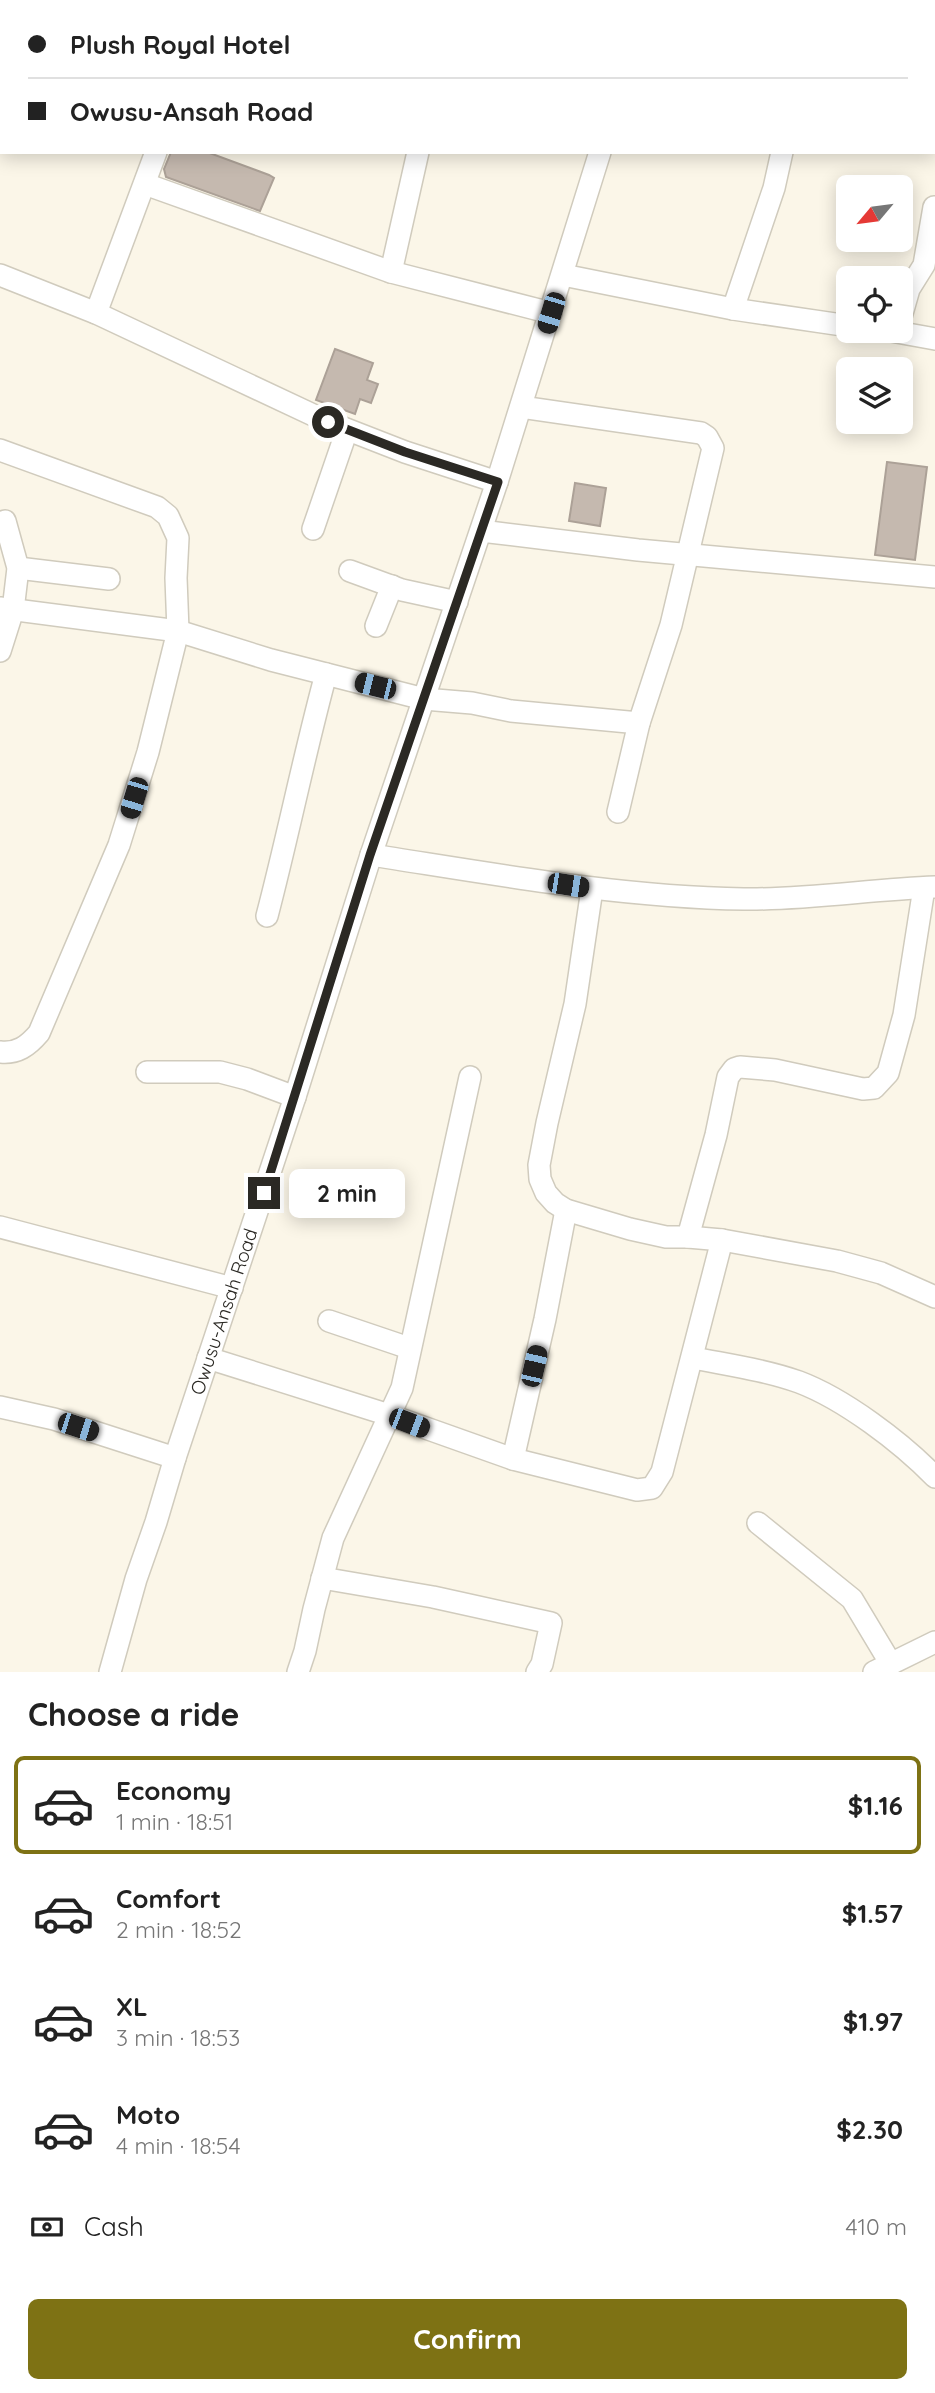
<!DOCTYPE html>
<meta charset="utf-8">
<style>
body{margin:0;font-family:Quicksand,sans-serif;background:#f2f2f2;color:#222;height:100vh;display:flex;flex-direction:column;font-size:26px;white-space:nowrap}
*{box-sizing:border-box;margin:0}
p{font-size:23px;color:#767676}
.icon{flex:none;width:38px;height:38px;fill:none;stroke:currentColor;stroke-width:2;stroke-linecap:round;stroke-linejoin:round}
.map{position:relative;height:1672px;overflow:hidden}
.details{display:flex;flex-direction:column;background:#fff;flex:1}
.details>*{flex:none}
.top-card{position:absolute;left:0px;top:0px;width:936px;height:154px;box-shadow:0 4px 18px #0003;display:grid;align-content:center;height:154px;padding:0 28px;background:#fff}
.needle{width:46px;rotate:241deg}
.buttons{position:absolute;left:836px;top:175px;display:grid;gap:14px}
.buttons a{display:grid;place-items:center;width:77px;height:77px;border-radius:10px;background:#fff;box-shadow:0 4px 18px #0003;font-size:35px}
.end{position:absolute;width:32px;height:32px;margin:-16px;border:9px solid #2b2924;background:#fff;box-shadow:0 0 0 4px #fff}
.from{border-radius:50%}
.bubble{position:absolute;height:49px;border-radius:10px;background:#fff;box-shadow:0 4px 18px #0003;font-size:23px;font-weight:800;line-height:49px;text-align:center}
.car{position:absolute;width:21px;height:42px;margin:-21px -10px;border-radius:9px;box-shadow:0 0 5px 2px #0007;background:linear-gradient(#222 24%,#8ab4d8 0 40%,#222 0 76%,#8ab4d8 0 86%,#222 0)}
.top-card b{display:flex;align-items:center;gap:24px;height:66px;font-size:26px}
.top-card b+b{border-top:2px solid #e0e0e0}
.top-card i{width:18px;height:18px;background:#222}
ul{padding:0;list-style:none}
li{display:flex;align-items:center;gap:21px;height:98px;margin:0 14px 10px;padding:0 14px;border:4px solid transparent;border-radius:10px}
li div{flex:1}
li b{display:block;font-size:26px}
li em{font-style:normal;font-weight:800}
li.selected{border-color:#7e7214}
li>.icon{width:63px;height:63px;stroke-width:1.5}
h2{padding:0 28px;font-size:32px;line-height:84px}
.pay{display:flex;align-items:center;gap:18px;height:77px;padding:0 28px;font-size:26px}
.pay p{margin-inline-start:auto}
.cta{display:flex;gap:14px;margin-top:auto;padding:14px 28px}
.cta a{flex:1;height:80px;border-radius:10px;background:#7e7214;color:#fff;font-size:28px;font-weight:800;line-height:80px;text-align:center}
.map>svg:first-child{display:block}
.building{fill:#c5b9af;stroke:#aca197;stroke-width:2}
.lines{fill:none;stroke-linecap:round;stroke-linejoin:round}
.minor-casing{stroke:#d0cbbd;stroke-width:24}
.minor{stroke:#fff;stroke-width:21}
.route{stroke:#2b2924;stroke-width:9}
.labels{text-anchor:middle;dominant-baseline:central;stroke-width:5;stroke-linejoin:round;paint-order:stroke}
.street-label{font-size:19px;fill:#2b2924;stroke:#fff}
</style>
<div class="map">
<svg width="935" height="1672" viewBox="0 0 935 1672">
<rect width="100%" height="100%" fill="#fbf6e8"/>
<g class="building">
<path d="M 171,152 L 207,152 L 269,175 L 274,178 L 260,211 L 166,177 L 164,169 Z"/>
<path d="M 335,349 L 373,363 L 367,380 L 378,384 L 371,403 L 360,399 L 355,414 L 316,400 Z"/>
<path d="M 887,462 L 927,467 L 915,560 L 875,555 Z"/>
<path d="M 575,483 L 606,488 L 600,526 L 569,521 Z"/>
</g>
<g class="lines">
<defs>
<g id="minor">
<path d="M 623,0 L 628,2"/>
<path d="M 57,2 L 57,0"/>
<path d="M 215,2 L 215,0"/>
<path d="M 446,2 L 447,0"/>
<path d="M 646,2 L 647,0"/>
<path d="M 811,2 L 812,0"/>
<path d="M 145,184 L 391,272 L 551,313"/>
<path d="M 391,272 L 418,152"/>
<path d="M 0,275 L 96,313 L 328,422 L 405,452 L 497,482"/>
<path d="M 563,275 L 733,309 L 849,326"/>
<path d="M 733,309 L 774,188 L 782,152"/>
<path d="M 96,313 L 156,152"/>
<path d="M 901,317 L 909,289 L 924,265 L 934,207"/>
<path d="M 891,331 L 935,339"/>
<path d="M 0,450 L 157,507 L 168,516 L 178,538 L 176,578 L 178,631 L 148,752 L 119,845 L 39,1033 C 28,1046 17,1054 0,1052"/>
<path d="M 313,529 L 347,430"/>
<path d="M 481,531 L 638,550 L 935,577"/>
<path d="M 18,568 L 109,579"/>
<path d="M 350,571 L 402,590 L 457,602"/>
<path d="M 0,608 L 178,631 L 271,660 L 424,699 L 472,703 L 511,711 L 639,723 L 671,625 L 713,448 L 707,437 L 701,433 L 521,407"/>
<path d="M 376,626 L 392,586"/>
<path d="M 0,651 L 13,610 L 18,568 L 5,521"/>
<path d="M 618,812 L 639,723"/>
<path d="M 371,855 C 494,874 619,897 744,899 C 808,900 872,889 935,887"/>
<path d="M 592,889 L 575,1004 L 547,1123 L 539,1165 L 540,1179 L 546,1193 L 555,1203 L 566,1210 L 630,1229 L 666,1237 L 688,1237 L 722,1240 L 837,1261 L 881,1273 L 935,1297"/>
<path d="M 267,916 C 288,836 304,755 326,674"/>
<path d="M 147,1072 L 220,1072 L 247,1079 L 295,1097"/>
<path d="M 0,1227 L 232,1288"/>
<path d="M 688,1237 L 716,1135 L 728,1077 L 734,1069 L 740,1067 L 775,1070 L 863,1089 L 874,1088 L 888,1073 L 904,1015 L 924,888"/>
<path d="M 329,1321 L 409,1348"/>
<path d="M 208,1358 L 389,1415 L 513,1459 L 637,1490 L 652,1488 L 662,1472 L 722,1240"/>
<path d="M 694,1358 C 729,1365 765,1370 799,1382 C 844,1399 901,1442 935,1477"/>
<path d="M 0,1407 L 54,1419 L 175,1458"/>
<path d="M 513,1459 L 545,1319 L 566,1210"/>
<path d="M 758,1523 L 852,1599 L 891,1664"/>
<path d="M 322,1578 L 433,1597 L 551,1623 L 542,1664 L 537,1672"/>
<path id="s1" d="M 110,1672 L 136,1579 L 156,1522 L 175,1458 L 295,1097 L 371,855 L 497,482 L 600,152"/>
<path d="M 298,1672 L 305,1651 L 314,1609 L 333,1538 L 402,1388 L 470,1077"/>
<path d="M 874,1672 L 935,1642"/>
</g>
</defs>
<use href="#minor" class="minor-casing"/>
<use href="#minor" class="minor"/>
</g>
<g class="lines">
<path class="route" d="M 264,1193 L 370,855 L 498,482 L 405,452 L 328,422"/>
</g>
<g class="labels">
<g class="street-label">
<text stroke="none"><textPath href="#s1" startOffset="378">Owusu-Ansah Road</textPath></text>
</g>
</g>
</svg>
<div class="buttons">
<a><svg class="needle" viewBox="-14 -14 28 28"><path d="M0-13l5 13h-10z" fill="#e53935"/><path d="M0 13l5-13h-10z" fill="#767676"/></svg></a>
<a><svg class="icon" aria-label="locate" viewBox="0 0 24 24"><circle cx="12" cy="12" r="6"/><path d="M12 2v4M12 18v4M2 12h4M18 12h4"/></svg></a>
<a><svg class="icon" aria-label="layers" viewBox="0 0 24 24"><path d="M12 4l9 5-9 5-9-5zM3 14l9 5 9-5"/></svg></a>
</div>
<i class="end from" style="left:328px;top:422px"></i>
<i class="end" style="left:264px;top:1193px"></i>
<div class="bubble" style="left:289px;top:1169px;width:116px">2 min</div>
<i class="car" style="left:551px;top:313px;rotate:197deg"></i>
<i class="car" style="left:375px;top:686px;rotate:284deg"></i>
<i class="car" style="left:134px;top:798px;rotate:197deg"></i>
<i class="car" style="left:568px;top:885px;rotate:99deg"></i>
<i class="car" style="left:534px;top:1366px;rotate:13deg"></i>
<i class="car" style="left:409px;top:1423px;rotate:111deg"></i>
<i class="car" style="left:78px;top:1427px;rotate:108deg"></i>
<div class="top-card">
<b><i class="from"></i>Plush Royal Hotel</b>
<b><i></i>Owusu-Ansah Road</b>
</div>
</div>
<section class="details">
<h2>Choose a ride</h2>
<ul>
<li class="selected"><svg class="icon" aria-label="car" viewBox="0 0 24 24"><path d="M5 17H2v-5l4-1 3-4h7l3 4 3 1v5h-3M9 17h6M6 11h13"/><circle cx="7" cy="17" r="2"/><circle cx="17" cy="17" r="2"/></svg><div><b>Economy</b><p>1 min · 18:51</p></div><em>$1.16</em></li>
<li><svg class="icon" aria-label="car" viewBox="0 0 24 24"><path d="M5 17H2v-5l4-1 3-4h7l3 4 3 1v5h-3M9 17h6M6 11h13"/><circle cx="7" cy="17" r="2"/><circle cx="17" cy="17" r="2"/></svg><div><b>Comfort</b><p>2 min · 18:52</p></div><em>$1.57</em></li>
<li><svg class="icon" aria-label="car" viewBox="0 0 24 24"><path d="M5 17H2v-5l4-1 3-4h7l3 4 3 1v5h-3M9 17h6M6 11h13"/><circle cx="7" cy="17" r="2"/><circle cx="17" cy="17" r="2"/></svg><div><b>XL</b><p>3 min · 18:53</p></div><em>$1.97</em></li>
<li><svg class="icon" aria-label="car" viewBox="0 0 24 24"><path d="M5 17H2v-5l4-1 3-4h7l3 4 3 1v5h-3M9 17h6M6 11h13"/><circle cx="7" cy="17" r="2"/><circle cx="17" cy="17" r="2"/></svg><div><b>Moto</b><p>4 min · 18:54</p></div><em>$2.30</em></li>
</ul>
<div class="pay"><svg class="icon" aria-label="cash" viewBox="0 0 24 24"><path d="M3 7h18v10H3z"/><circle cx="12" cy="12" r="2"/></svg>Cash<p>410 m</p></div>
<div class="cta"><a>Confirm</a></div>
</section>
